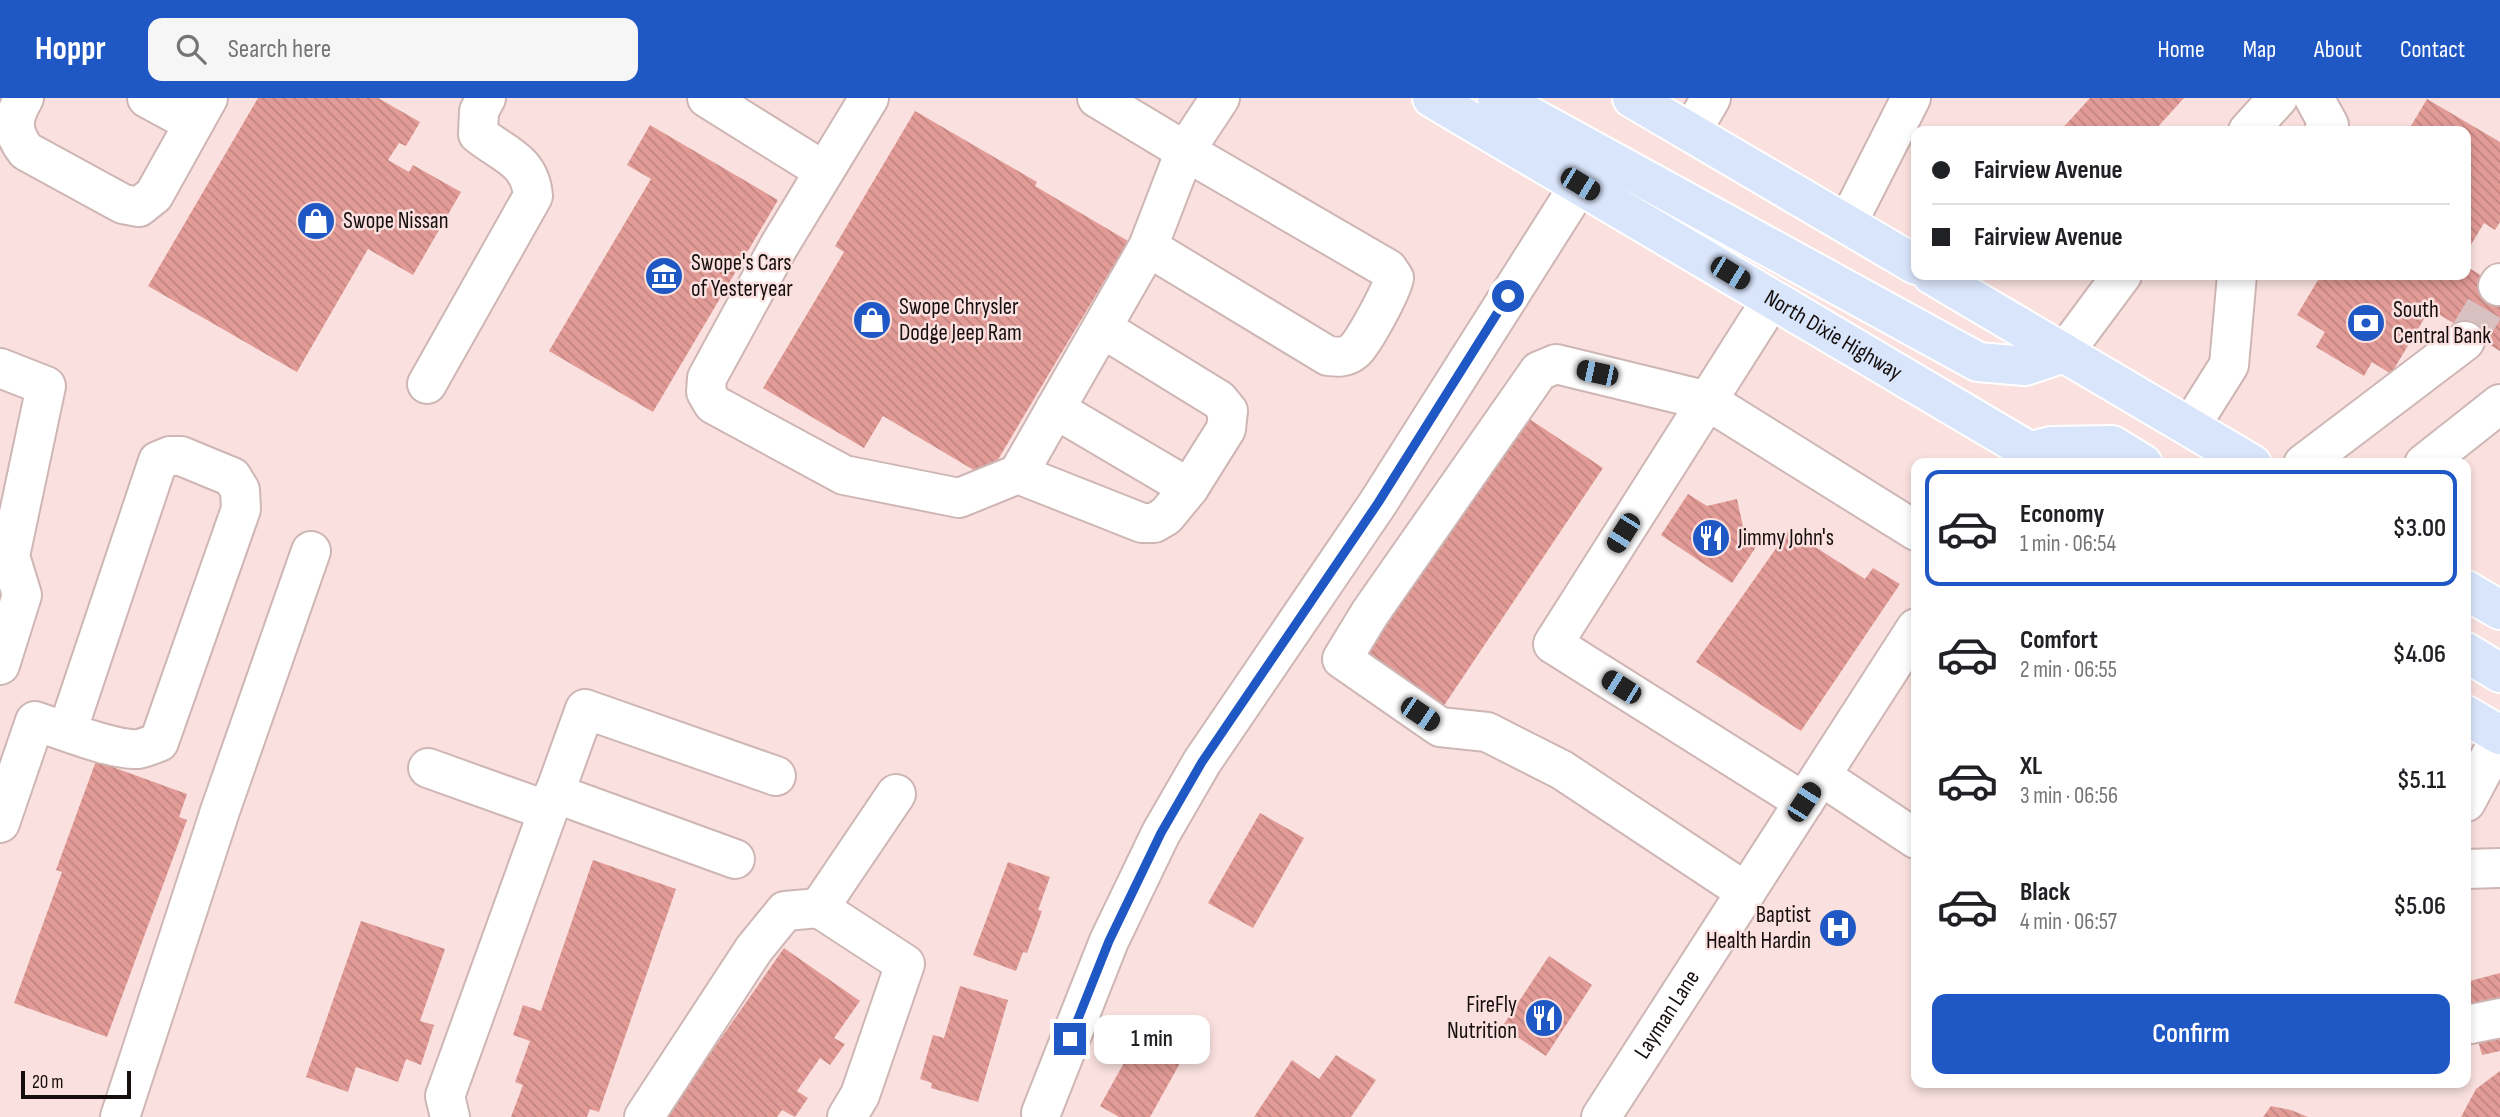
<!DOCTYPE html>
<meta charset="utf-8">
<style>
body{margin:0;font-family:"Sofia Sans Condensed",sans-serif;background:#f6f6f6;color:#202124;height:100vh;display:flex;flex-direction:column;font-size:26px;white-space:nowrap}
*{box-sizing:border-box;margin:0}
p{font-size:23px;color:#757577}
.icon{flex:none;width:38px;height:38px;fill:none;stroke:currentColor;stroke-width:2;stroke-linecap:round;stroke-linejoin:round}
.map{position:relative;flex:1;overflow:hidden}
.sheet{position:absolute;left:1911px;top:360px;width:560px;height:630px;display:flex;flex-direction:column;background:#fff;border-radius:14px;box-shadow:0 4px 10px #0003}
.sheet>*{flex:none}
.hud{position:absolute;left:1911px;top:28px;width:560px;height:154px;border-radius:14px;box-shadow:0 4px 10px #0003;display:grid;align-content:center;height:154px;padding:0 21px;background:#fff}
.scale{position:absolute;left:21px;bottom:18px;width:110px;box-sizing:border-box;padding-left:7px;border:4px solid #160e0d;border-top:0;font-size:19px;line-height:24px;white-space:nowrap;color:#160e0d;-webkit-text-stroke:5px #fae1df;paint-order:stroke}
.end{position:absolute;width:32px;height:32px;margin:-16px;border:9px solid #1f58c5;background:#fff;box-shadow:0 0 0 4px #fff}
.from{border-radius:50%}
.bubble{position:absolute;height:49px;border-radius:14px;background:#fff;box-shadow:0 4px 10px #0003;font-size:23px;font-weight:600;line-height:49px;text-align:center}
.car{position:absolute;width:21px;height:42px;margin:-21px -10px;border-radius:9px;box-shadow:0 0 5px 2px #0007;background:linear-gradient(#222 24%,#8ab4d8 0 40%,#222 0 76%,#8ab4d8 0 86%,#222 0)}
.hud b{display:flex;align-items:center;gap:24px;height:66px;font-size:26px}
.hud b+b{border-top:2px solid #e0e0e0}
.hud i{width:18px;height:18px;background:#202124}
ul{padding:12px 0 0;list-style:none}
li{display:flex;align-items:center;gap:21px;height:116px;margin:0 14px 10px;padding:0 7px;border:4px solid transparent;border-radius:14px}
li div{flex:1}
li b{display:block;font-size:26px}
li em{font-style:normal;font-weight:600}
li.selected{border-color:#1f58c5}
li>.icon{width:63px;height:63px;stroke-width:1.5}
.button{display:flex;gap:14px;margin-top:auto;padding:14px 21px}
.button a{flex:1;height:80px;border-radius:14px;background:#1f58c5;color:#fff;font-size:28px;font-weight:600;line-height:80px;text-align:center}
header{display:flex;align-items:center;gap:42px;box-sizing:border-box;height:98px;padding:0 35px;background:#1f58c5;color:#fff}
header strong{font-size:33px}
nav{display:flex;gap:38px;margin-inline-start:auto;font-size:24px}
.search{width:490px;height:63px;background:#f6f6f6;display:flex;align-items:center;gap:18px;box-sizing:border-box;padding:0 24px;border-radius:14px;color:#757577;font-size:26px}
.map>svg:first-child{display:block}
.building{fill:url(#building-back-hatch)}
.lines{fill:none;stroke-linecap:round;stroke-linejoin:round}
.minor-tunnel{stroke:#d8c1c0;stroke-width:38;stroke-dasharray:38 19;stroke-linecap:butt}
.minor-casing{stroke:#ceb6b4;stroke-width:42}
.major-casing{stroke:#fff;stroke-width:42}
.minor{stroke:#fff;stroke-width:38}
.major{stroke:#d9e5fb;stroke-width:38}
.route{stroke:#1f58c5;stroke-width:9}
.labels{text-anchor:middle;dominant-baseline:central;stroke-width:5;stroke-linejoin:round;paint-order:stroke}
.poi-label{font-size:23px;fill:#160e0d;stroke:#fae1df;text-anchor:start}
.street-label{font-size:23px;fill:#160e0d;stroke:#fae1df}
</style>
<header>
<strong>Hoppr</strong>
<div class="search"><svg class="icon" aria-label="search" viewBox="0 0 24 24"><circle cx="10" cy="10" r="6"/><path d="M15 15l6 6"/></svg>Search here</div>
<nav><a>Home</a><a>Map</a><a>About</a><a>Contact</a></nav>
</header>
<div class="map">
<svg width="2500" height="1019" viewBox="0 0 2500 1019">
<defs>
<pattern id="building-back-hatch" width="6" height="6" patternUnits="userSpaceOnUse" patternTransform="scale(1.75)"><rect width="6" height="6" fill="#e29b96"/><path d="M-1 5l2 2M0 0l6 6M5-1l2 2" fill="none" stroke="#c18480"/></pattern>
</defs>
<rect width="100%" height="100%" fill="#fae1df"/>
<g class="building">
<path d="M 258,0 L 378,0 L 420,24 L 406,48 L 399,45 L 388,62 L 409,74 L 413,67 L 461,94 L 413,177 L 368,151 L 297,274 L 148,188 Z"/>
<path d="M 2090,0 L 2184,0 L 2154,33 L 2060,33 Z"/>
<path d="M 2427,1 L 2500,44 L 2500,124 L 2495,132 L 2484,125 L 2466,155 L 2466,33 L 2408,33 Z"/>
<path d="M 915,13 L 1037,84 L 1035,88 L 1128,143 L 987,380 L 883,318 L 864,350 L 763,290 L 844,154 L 835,148 Z"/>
<path d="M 650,27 L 778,102 L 653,314 L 549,253 L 651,81 L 627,67 Z"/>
<path d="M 2466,168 L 2500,189 L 2500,253 L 2430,211 L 2391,276 L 2372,264 L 2364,278 L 2316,249 L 2325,234 L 2297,217 L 2321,177 L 2466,177 Z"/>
<path d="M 1525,318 L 1603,370 L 1439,615 L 1362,564 Z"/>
<path d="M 1688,396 L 1707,408 L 1737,401 L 1744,433 L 1760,443 L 1732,485 L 1661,437 Z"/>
<path d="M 1789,432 L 1865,481 L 1873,470 L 1900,486 L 1801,633 L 1696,564 Z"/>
<path d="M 96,663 L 187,696 L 179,719 L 187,722 L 107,939 L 14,905 L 62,774 L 56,772 Z"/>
<path d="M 1260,715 L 1304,740 L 1253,830 L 1208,805 Z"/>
<path d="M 593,762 L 676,791 L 599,1014 L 590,1011 L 587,1019 L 511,1019 L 523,987 L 515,984 L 530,943 L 513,937 L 523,907 L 541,913 Z"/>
<path d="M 1008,764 L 1050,779 L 1038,812 L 1042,813 L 1027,855 L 1023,854 L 1016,873 L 973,857 Z"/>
<path d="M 361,823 L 445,851 L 420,923 L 434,927 L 421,967 L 406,961 L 398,984 L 356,969 L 348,994 L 306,979 Z"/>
<path d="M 784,850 L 860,903 L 834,940 L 845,946 L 830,967 L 820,960 L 797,993 L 808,1000 L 795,1019 L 782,1012 L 777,1019 L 666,1019 Z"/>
<path d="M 1549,858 L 1592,887 L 1546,958 L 1502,929 Z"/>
<path d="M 2500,875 L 2500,953 L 2482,957 L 2466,899 L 2466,884 Z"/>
<path d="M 960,888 L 1008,902 L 978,1004 L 931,990 L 932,985 L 920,981 L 933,937 L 944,940 Z"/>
<path d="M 1146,925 L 1189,949 L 1150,1019 L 1119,1019 L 1100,1008 Z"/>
<path d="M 1336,957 L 1376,982 L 1351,1019 L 1254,1019 L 1292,962 L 1319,981 Z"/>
<path d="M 2500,973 L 2500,1019 L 2461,1019 L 2476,991 Z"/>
<path d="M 2271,1008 L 2291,1012 L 2308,1019 L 2263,1019 Z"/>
</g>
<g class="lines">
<path class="minor-tunnel" d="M 2465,243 L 2498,188"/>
<defs>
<g id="minor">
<path d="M 24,0 C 12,20 11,34 26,53 L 123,106 L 139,109 L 154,97 L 208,0"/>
<path d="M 147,0 L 193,25"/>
<path d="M 707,0 L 824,73"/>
<path d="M 869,0 L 779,148 L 707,280 L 706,294 L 713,306 L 844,377 L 959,400 L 1018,376 L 1148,149 L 1185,53 L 1388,171 L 1394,180 C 1391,194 1364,244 1354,253 C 1346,260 1337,259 1328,258 L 1148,149"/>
<path d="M 1097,0 L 1185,53 L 1220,0"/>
<path d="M 2314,0 L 2329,27 L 2324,33"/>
<path d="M 2248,33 L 2278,0"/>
<path d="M 1691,34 L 1711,0"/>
<path d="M 1847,126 L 1911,0"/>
<path d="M 2498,188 L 2500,185"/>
<path d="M 1772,201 L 1553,546 L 1804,704"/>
<path d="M 2064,255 L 2122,177"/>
<path d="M 0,270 L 46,288 L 10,458 L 22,497 L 0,567"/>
<path d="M 427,286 L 533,98 C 530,62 504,57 478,36 L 479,13 L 486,0"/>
<path d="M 1055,311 L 1189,390"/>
<path d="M 2190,329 L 2229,267 L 2237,177"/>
<path d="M 2303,366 L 2465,243"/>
<path d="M 2424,366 L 2500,306"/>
<path d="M 1018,376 L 1142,425 L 1154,425 L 1166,418 L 1189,390 L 1226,331 L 1228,313 L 1219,302 L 1102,230"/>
<path d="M 428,670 L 548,713"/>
<path d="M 1821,678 L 1916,741"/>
<path d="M 554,695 L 735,761"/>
<path d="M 2466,704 L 2500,640"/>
<path d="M 0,725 L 35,623 C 60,631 114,653 138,651 C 145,650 153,646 159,644 L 241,411 L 240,392 L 232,379 L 181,358 L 170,358 L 158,363 L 67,634"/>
<path d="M 2466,771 L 2500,770"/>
<path d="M 1746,794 L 1562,672 L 1487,634 L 1440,629 L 1342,561 L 1370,515 L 1539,273 L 1556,266 L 1708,303 L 1916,433"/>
<path d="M 819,810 L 896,696"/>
<path d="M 2466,927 L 2500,920"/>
<path d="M 1041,1015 L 1109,843 L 1161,735 L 1202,664 L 1378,405 L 1580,86"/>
<path d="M 120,1019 L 220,713 L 311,453"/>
<path d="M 450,1019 L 445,998 L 585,611 L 776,678"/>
<path d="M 644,1019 L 754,851 L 785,813 L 819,810 L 905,866 L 860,997 L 847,1019"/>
<path id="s1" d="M 1601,1019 L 1916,530"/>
</g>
<g id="major">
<path id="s2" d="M 1432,0 L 2051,366"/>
<path d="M 1497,0 L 1978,264 L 2025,268 L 2064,255"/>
<path d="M 1632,0 L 1916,167"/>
<path d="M 1932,177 L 2252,366"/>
<path d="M 2032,353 L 2051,348 L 2112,347 L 2143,366"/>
<path d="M 2466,492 L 2500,512"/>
<path d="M 2466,554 L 2500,575"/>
<path d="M 2466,617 L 2500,637"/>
</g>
</defs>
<use href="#minor" class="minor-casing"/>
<use href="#major" class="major-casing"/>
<use href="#minor" class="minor"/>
<use href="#major" class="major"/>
</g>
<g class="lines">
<path class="route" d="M 1070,941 L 1109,843 L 1161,735 L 1202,664 L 1378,405 L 1508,198"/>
</g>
<defs>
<symbol id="shop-disc" viewBox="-11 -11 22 22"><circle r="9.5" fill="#1f58c5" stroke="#fae1df"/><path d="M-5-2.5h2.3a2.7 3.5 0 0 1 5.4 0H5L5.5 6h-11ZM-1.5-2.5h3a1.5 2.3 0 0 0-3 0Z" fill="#fff"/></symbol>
<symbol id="museum-disc" viewBox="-11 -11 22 22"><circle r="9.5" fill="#1f58c5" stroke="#fae1df"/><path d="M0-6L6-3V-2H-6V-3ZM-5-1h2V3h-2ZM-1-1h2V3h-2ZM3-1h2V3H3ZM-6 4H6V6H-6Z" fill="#fff"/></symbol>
<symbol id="bank-disc" viewBox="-11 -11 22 22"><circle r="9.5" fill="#1f58c5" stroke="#fae1df"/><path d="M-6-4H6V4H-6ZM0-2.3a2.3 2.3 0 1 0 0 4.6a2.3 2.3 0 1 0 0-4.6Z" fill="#fff"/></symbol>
<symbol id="restaurant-disc" viewBox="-11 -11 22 22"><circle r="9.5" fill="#1f58c5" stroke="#fae1df"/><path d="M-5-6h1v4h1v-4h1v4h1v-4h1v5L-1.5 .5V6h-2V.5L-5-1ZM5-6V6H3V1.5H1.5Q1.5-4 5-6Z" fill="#fff"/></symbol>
<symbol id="hospital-disc" viewBox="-11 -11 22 22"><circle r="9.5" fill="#1f58c5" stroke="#fae1df"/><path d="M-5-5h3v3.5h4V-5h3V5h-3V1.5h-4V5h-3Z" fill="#fff"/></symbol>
</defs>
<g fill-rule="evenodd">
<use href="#shop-disc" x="294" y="101" width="44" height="44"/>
<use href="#museum-disc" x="642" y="156" width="44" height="44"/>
<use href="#shop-disc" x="850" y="200" width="44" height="44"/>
<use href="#bank-disc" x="2344" y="203" width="44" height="44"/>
<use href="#restaurant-disc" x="1689" y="418" width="44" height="44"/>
<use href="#hospital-disc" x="1816" y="808" width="44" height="44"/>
<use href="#restaurant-disc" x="1522" y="898" width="44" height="44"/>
</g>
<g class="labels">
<g class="poi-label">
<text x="343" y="123">Swope Nissan</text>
<text x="691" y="165">Swope's Cars<tspan x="691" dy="26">of Yesteryear</tspan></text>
<text x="899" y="209">Swope Chrysler<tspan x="899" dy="26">Dodge Jeep Ram</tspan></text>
<text x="2393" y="212">South<tspan x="2393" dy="26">Central Bank</tspan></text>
<text x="1738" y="440">Jimmy John's</text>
<text x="1811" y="817" text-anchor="end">Baptist<tspan x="1811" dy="26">Health Hardin</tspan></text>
<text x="1517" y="907" text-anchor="end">FireFly<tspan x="1517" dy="26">Nutrition</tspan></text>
</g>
<g class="street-label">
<text stroke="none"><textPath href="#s2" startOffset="466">North Dixie Highway</textPath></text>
<text stroke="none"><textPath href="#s1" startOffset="122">Layman Lane</textPath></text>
</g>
</g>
</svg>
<div class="scale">20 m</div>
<i class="end from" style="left:1508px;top:198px"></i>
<i class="end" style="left:1070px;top:941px"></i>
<div class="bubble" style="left:1094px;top:917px;width:116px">1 min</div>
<i class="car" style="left:1580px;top:86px;rotate:121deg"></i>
<i class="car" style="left:1730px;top:175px;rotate:121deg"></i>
<i class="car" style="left:1597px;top:275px;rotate:282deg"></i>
<i class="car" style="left:1623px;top:435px;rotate:212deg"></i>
<i class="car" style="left:1621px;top:589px;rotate:302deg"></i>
<i class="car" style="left:1420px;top:616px;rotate:124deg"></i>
<i class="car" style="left:1804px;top:704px;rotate:33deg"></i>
<div class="hud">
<b><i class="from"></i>Fairview Avenue</b>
<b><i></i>Fairview Avenue</b>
</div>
<section class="sheet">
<ul>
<li class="selected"><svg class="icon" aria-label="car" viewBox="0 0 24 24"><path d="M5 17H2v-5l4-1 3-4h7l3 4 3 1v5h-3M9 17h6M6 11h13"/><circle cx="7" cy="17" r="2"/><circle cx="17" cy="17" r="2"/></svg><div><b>Economy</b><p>1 min · 06:54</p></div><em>$3.00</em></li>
<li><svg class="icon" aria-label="car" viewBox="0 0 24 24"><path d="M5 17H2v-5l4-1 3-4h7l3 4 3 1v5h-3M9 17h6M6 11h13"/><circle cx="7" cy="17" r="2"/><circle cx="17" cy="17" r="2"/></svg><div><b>Comfort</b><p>2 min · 06:55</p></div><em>$4.06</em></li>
<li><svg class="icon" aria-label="car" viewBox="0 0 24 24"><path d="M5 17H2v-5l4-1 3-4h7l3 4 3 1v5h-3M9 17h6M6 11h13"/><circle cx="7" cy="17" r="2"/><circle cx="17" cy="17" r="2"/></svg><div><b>XL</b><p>3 min · 06:56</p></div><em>$5.11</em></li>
<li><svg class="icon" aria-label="car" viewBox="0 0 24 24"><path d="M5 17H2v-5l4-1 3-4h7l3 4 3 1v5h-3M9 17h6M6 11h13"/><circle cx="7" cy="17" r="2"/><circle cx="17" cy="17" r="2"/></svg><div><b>Black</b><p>4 min · 06:57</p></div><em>$5.06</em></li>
</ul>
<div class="button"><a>Confirm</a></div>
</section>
</div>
